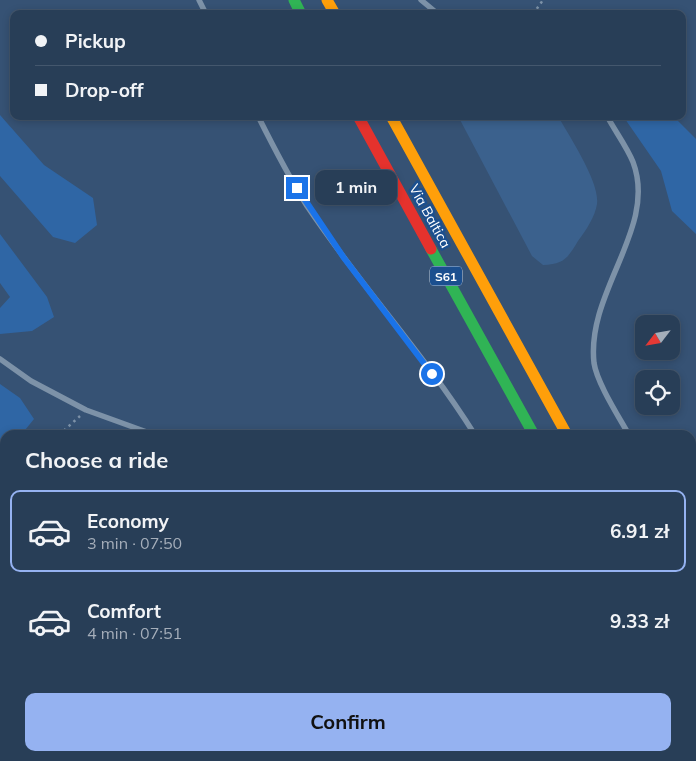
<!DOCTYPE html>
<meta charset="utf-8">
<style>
body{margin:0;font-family:Mulish,sans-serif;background:#344961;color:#f1f3f6;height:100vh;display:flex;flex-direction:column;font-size:19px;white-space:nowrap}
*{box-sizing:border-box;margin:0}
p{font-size:16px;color:#a5aeba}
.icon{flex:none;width:28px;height:28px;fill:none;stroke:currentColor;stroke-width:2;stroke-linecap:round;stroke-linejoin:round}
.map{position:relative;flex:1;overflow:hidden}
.drawer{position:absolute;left:0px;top:430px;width:696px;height:331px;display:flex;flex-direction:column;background:#283e57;border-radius:15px 15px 0 0;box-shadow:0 2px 8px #0003,0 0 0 1px #44576d}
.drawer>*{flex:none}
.hud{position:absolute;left:10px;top:10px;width:676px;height:110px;border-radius:10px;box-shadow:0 2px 8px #0003,0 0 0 1px #44576d;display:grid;align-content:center;height:110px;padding:0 25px;background:#283e57}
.needle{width:32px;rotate:239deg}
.buttons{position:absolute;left:635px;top:315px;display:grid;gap:10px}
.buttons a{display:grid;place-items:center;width:45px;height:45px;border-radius:10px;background:#283e57;box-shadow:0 2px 8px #0003,0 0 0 1px #44576d;font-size:25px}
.end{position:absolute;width:22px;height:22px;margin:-11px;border:6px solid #1a73e8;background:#fff;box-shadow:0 0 0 2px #fff}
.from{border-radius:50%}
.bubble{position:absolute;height:35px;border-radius:10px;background:#283e57;box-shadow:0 2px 8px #0003,0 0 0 1px #44576d;font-size:16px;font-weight:700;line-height:35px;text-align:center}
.hud b{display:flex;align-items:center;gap:18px;height:48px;font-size:19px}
.hud b+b{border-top:1px solid #44576d}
.hud i{width:12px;height:12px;background:#f1f3f6}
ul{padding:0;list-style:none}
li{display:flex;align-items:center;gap:15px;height:82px;margin:0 10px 8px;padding:0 15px;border:2px solid transparent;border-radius:10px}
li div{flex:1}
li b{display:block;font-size:19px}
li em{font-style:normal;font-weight:700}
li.active{border-color:#95b2f1}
li>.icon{width:45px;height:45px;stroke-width:1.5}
h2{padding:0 25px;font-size:22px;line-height:60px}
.cta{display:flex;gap:10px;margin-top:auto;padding:10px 25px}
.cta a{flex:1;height:58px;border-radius:10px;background:#95b2f1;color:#111;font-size:20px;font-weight:700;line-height:58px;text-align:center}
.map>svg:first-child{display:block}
.green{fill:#2f66a5}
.water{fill:#3b618d}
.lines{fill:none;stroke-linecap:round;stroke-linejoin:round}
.path{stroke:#7d92a8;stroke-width:2.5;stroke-dasharray:2.5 4;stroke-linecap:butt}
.lane{stroke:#7d92a8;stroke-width:5.5}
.fast{stroke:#30b455;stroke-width:11}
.slow{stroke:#ff9f0a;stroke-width:11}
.jam{stroke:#e5322d;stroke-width:11}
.route{stroke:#1a73e8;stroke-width:6}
.labels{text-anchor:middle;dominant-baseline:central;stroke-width:5;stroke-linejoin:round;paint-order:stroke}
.shield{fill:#1b4f8f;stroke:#bbcadd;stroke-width:1}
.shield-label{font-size:12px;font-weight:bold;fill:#fff}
.street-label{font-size:14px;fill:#fff;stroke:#1b4f8f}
</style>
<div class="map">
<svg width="696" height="761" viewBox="0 0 696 761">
<rect width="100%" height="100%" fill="#365274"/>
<g class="green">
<path d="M 0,115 L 44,165 L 93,198 L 97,225 L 75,243 L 53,237 L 0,176 Z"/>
<path d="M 623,116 L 673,116 L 696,139 L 696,234 L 672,211 L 661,171 Z"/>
<path d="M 0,234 L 47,297 L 54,317 L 32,331 L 0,334 L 0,308 L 10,297 L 0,283 Z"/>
<path d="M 0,384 L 20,398 L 34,419 L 21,435 L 5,435 L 5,440 L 0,440 Z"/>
<path d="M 0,562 L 5,568 L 5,734 L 0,729 Z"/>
<path d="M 31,756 L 186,756 L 189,761 L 36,761 Z"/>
</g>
<path class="water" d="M 458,116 L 558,116 C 569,136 600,182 597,204 C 595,217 586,230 578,241 C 567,259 564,264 543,265 L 532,256 Z"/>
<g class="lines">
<g class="path">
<path d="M 533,14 L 543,0"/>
<path d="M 59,435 L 80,416"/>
<path d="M 0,485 L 5,482"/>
<path d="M 691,510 L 696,506"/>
</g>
<g class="lane">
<path d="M 199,0 L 206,14"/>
<path d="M 421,0 L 438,14"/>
<path d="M 258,116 C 273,146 289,177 307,206 C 360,285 425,355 475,435"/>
<path d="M 607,116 C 615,131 627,147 633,162 C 658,228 586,291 594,363 C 597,383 619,417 629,435"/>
<path d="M 0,359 L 31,381 L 86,410 L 155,435"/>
<path d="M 691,546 L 696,555"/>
<path d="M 586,761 L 589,756"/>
</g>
<g class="fast">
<path d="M 294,0 L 301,14"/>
<path d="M 431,249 L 534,435"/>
<path d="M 691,719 L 696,728"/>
</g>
<g class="slow">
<path d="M 327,0 L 335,14"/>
<path d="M 391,116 L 567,435"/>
<path d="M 691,660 L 696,669"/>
</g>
<path class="jam" d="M 358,116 L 431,249"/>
</g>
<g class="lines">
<path class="route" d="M 297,188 L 344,258 L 432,374"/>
</g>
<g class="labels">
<rect class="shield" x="430" y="266.5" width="32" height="19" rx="4"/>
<g class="shield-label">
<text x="446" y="276">S61</text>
</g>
<g class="street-label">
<text transform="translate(430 216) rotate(61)">Via Baltica</text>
</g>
</g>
</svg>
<div class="buttons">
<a><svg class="needle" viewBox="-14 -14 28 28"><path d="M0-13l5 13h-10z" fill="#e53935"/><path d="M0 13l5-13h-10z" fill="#a5aeba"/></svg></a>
<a><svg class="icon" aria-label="locate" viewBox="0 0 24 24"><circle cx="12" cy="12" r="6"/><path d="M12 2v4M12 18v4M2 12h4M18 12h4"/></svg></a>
</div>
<i class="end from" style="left:432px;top:374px"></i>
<i class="end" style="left:297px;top:188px"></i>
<div class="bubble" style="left:315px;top:170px;width:82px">1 min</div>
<div class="hud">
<b><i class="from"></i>Pickup</b>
<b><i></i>Drop-off</b>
</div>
<section class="drawer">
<h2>Choose a ride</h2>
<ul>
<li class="active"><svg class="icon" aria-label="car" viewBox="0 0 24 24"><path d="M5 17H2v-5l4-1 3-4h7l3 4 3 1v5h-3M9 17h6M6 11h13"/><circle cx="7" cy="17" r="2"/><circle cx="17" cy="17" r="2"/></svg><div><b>Economy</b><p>3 min · 07:50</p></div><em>6.91 zł</em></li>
<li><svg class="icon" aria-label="car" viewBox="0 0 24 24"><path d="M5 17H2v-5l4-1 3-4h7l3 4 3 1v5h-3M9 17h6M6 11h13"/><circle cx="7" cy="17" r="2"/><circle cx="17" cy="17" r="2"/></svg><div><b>Comfort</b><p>4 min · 07:51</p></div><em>9.33 zł</em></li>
</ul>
<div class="cta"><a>Confirm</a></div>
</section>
</div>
